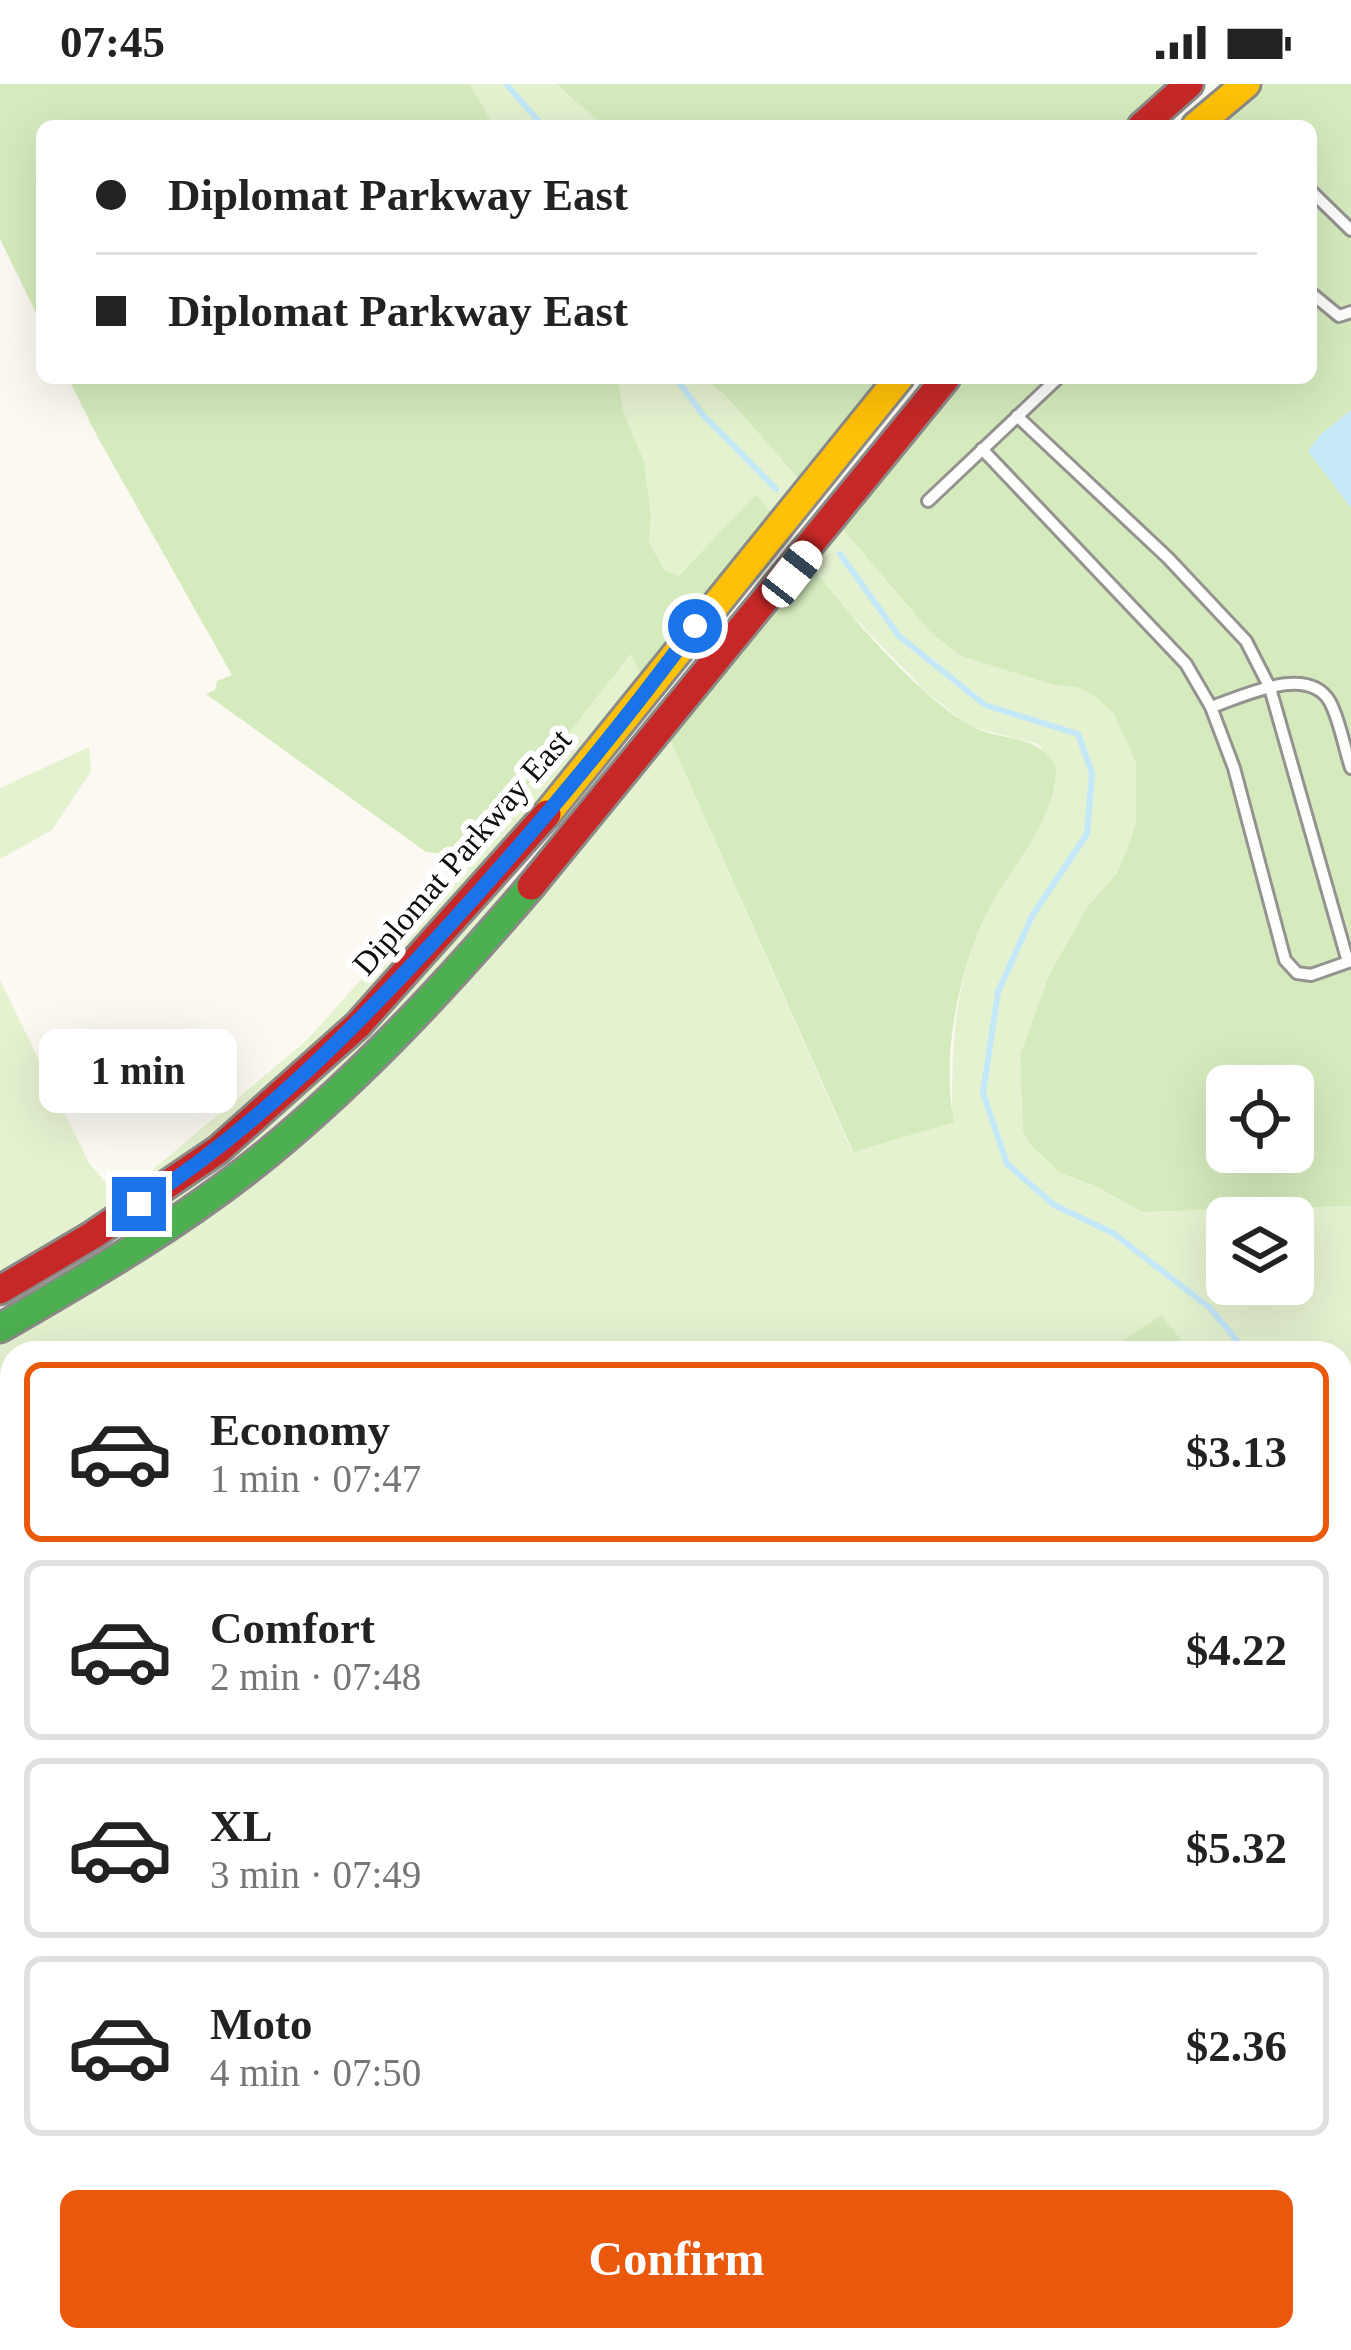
<!DOCTYPE html>
<meta charset="utf-8">
<style>
body{margin:0;font-family:Georgia,serif;background:#f6f6f6;color:#222;height:100vh;display:flex;flex-direction:column;font-size:45px;white-space:nowrap}
*{box-sizing:border-box;margin:0}
p{font-size:39px;color:#767676}
.icon{flex:none;width:66px;height:66px;fill:none;stroke:currentColor;stroke-width:2;stroke-linecap:round;stroke-linejoin:round}
.map{position:relative;flex:1;overflow:hidden}
.side{position:absolute;left:0px;top:1257px;width:1353px;height:1011px;display:flex;flex-direction:column;background:#fff;border-radius:36px 36px 0 0;box-shadow:0 12px 48px #0002}
.side>*{flex:none}
.hud{position:absolute;left:36px;top:36px;width:1281px;height:264px;border-radius:18px;box-shadow:0 12px 48px #0002;display:grid;align-content:center;height:264px;padding:0 60px;background:#fff}
.buttons{position:absolute;left:1206px;top:981px;display:grid;gap:24px}
.buttons a{display:grid;place-items:center;width:108px;height:108px;border-radius:18px;background:#fff;box-shadow:0 12px 48px #0002;font-size:60px}
.end{position:absolute;width:54px;height:54px;margin:-27px;border:15px solid #1a73e8;background:#fff;box-shadow:0 0 0 6px #fff}
.from{border-radius:50%}
.bubble{position:absolute;height:84px;border-radius:18px;background:#fff;box-shadow:0 12px 48px #0002;font-size:39px;font-weight:600;line-height:84px;text-align:center}
.car{position:absolute;width:36px;height:72px;margin:-36px -18px;border-radius:15px;box-shadow:0 0 9px 3px #0007;background:linear-gradient(#fff 24%,#345 0 40%,#fff 0 76%,#345 0 86%,#fff 0)}
.hud b{display:flex;align-items:center;gap:42px;height:114px;font-size:45px}
.hud b+b{border-top:3px solid #e0e0e0}
.hud i{width:30px;height:30px;background:#222}
ul{padding:21px 0 0;list-style:none}
li{display:flex;align-items:center;gap:36px;height:180px;margin:0 24px 18px;padding:0 36px;border:6px solid #e0e0e0;border-radius:18px}
li div{flex:1}
li b{display:block;font-size:45px}
li em{font-style:normal;font-weight:600}
li.current{border-color:#ea580c}
li>.icon{width:108px;height:108px;stroke-width:1.5}
.primary-button{display:flex;gap:24px;margin-top:auto;padding:24px 60px}
.primary-button a{flex:1;height:138px;border-radius:18px;background:#ea580c;color:#fff;font-size:48px;font-weight:600;line-height:138px;text-align:center}
.status{display:flex;justify-content:space-between;align-items:center;height:84px;padding:0 60px;background:#fff;direction:ltr}
.status svg{height:33px;fill:currentColor}
.map>svg:first-child{display:block}
.green{fill:#e5f2d0;fill-rule:evenodd}
.forest{fill:#d5ebbd;fill-rule:evenodd}
.water{fill:#c4e8f8}
.lines{fill:none;stroke-linecap:round;stroke-linejoin:round}
.stream{stroke:#c4e8f8;stroke-width:6}
.lane-casing{stroke:#949390;stroke-width:16}
.street-casing{stroke:#949390;stroke-width:27}
.fast-casing{stroke:#8b8a87;stroke-width:33}
.slow-casing{stroke:#8b8a87;stroke-width:33}
.jam-casing{stroke:#8b8a87;stroke-width:33}
.lane{stroke:#fefefd;stroke-width:10}
.street{stroke:#fefefd;stroke-width:21}
.fast{stroke:#4caf50;stroke-width:27}
.slow{stroke:#ffc107;stroke-width:27}
.jam{stroke:#c62828;stroke-width:27}
.route{stroke:#1a73e8;stroke-width:15}
.labels{text-anchor:middle;dominant-baseline:central;stroke-width:12;stroke-linejoin:round;paint-order:stroke}
.street-label{font-size:33px;fill:#0d0d0d;stroke:#fff}
</style>
<div class="status"><b>07:45</b><svg viewBox="0 0 49 12"><path d="M0 12V9h3v3zM5 12V6h3v6zM10 12V3h3v9zM15 12V0h3v12zM26 1h20v11H26zM47 4h2v5h-2z"/></svg></div>
<div class="map">
<svg width="1351" height="2266" viewBox="0 0 1351 2266">
<rect width="100%" height="100%" fill="#fbf9f2"/>
<g class="green">
<path d="M 470,0 L 556,0 L 604,42 L 494,42 Z"/>
<path d="M 618,294 L 703,294 L 726,312 L 802,399 L 774,432 L 756,410 L 679,493 L 665,486 L 649,459 L 651,432 L 644,377 L 623,327 Z"/>
<path d="M 841,443 L 931,549 L 961,572 L 1053,601 L 1077,603 L 1096,612 L 1114,630 L 1136,679 L 1136,736 L 1131,755 L 1117,789 L 1088,822 L 1049,891 L 1020,971 L 1023,1048 L 1031,1061 L 1060,1089 L 1096,1102 L 1142,1128 L 1351,1122 L 1351,1801 L 1341,1795 L 1341,1269 L 1192,1269 L 1161,1232 L 1110,1269 L 12,1269 L 12,1653 L 0,1659 L 0,1256 L 215,1123 L 669,653 L 852,1068 L 952,1029 C 952,956 954,899 986,831 C 1010,782 1056,740 1056,683 L 1038,660 L 971,643 L 926,608 L 841,520 L 811,481 ZM 1227,1134 L 1293,1134 L 1293,1200 L 1227,1200 Z"/>
<path d="M 632,569 L 643,595 L 584,671 L 352,933 L 212,1057 L 0,1194 L 0,896 L 89,1079 L 119,1114 L 307,956 L 471,772 Z"/>
<path d="M 89,663 L 91,687 L 52,746 L 0,775 L 0,704 Z"/>
<path d="M 502,799 L 513,808 L 295,1033 L 160,1135 L 153,1124 Z"/>
</g>
<g class="forest">
<path d="M 0,0 L 470,0 L 494,42 L 42,42 L 42,241 L 0,155 Z"/>
<path d="M 556,0 L 1174,0 L 1126,42 L 604,42 Z"/>
<path d="M 1261,0 L 1351,0 L 1351,326 L 1320,351 L 1309,367 L 1351,424 L 1351,1122 L 1142,1128 L 1096,1102 L 1060,1089 L 1031,1061 L 1023,1048 L 1020,971 L 1049,891 L 1088,822 L 1117,789 L 1131,755 L 1136,736 L 1136,679 L 1114,630 L 1096,613 L 1077,603 L 1053,601 L 961,572 L 931,549 L 841,443 L 959,294 L 1311,294 L 1311,42 L 1212,42 ZM 1227,1002 L 1293,1002 L 1293,1068 L 1227,1068 Z"/>
<path d="M 68,294 L 618,294 L 623,327 L 644,377 L 651,432 L 649,459 L 665,486 L 679,492 L 756,410 L 774,432 L 643,595 L 631,570 L 472,772 L 426,768 L 206,610 L 215,606 L 217,597 L 232,591 L 97,352 Z"/>
<path d="M 703,294 L 887,294 L 802,399 L 726,312 Z"/>
<path d="M 811,481 C 848,530 916,609 968,640 C 1000,660 1036,646 1056,683 C 1056,740 1010,782 986,831 C 958,889 941,974 954,1038 L 853,1068 L 669,653 Z"/>
<path d="M 1161,1231 L 1192,1269 L 1110,1269 L 1110,1266 Z"/>
<path d="M 12,1653 L 12,2256 L 722,2256 L 726,2263 L 0,2266 L 0,1659 Z"/>
</g>
<path class="water" d="M 1351,326 L 1351,424 L 1308,367 L 1320,351 Z"/>
<g class="lines">
<g class="stream">
<path d="M 506,0 L 543,42"/>
<path d="M 676,294 L 703,331 L 776,405"/>
<path d="M 840,470 L 899,552 L 985,621 L 1078,650 L 1092,689 L 1087,750 L 1032,832 L 998,908 L 983,1009 L 1007,1080 L 1054,1121 L 1113,1149 L 1210,1224 L 1247,1269"/>
<path d="M 1341,1421 L 1349,1466 L 1343,1665 L 1351,1686"/>
</g>
<defs>
<g id="lane">
<path d="M 1311,107 L 1351,146"/>
<path d="M 1311,209 L 1339,232 L 1351,228"/>
<path d="M 1017,332 L 1168,474 L 1246,557 L 1270,604 L 1348,878"/>
<path d="M 982,365 L 1186,580 L 1211,623 L 1234,684 L 1285,876 L 1297,889 L 1311,891 L 1351,877"/>
<path d="M 928,417 L 1058,294"/>
<path d="M 1211,623 C 1242,613 1308,579 1330,618 C 1340,637 1344,663 1351,684"/>
</g>
<path id="street" d="M 1324,2266 L 1351,2254"/>
<g id="fast">
<path d="M 0,1244 C 92,1191 185,1137 268,1069 C 364,990 450,897 531,802"/>
<path d="M 970,2266 L 989,2256"/>
</g>
<g id="slow">
<path d="M 1196,42 L 1246,0"/>
<path d="M 547,730 L 899,294"/>
<path d="M 1341,2007 L 1351,2001"/>
<path d="M 1341,2072 L 1351,2067"/>
</g>
<g id="jam">
<path d="M 1142,42 L 1189,0"/>
<path d="M 531,802 L 946,294"/>
<path d="M 0,1206 L 93,1151 L 218,1066 L 358,941 L 547,730"/>
<path d="M 1027,2256 L 1032,2266"/>
<path d="M 848,2266 L 867,2256"/>
</g>
</defs>
<use href="#lane" class="lane-casing"/>
<use href="#street" class="street-casing"/>
<use href="#fast" class="fast-casing"/>
<use href="#slow" class="slow-casing"/>
<use href="#jam" class="jam-casing"/>
<use href="#lane" class="lane"/>
<use href="#street" class="street"/>
<use href="#fast" class="fast"/>
<use href="#slow" class="slow"/>
<use href="#jam" class="jam"/>
</g>
<g class="lines">
<path class="route" d="M 139,1120 C 259,1042 355,944 451,839 C 537,744 619,646 695,542"/>
</g>
<g class="labels">
<g class="street-label">
<text transform="translate(462 768) rotate(-49)">Diplomat Parkway East</text>
</g>
</g>
</svg>
<div class="buttons">
<a><svg class="icon" aria-label="locate" viewBox="0 0 24 24"><circle cx="12" cy="12" r="6"/><path d="M12 2v4M12 18v4M2 12h4M18 12h4"/></svg></a>
<a><svg class="icon" aria-label="layers" viewBox="0 0 24 24"><path d="M12 4l9 5-9 5-9-5zM3 14l9 5 9-5"/></svg></a>
</div>
<i class="end from" style="left:695px;top:542px"></i>
<i class="end" style="left:139px;top:1120px"></i>
<div class="bubble" style="left:39px;top:945px;width:198px">1 min</div>
<i class="car" style="left:792px;top:490px;rotate:38deg"></i>
<div class="hud">
<b><i class="from"></i>Diplomat Parkway East</b>
<b><i></i>Diplomat Parkway East</b>
</div>
<section class="side">
<ul>
<li class="current"><svg class="icon" aria-label="car" viewBox="0 0 24 24"><path d="M5 17H2v-5l4-1 3-4h7l3 4 3 1v5h-3M9 17h6M6 11h13"/><circle cx="7" cy="17" r="2"/><circle cx="17" cy="17" r="2"/></svg><div><b>Economy</b><p>1 min · 07:47</p></div><em>$3.13</em></li>
<li><svg class="icon" aria-label="car" viewBox="0 0 24 24"><path d="M5 17H2v-5l4-1 3-4h7l3 4 3 1v5h-3M9 17h6M6 11h13"/><circle cx="7" cy="17" r="2"/><circle cx="17" cy="17" r="2"/></svg><div><b>Comfort</b><p>2 min · 07:48</p></div><em>$4.22</em></li>
<li><svg class="icon" aria-label="car" viewBox="0 0 24 24"><path d="M5 17H2v-5l4-1 3-4h7l3 4 3 1v5h-3M9 17h6M6 11h13"/><circle cx="7" cy="17" r="2"/><circle cx="17" cy="17" r="2"/></svg><div><b>XL</b><p>3 min · 07:49</p></div><em>$5.32</em></li>
<li><svg class="icon" aria-label="car" viewBox="0 0 24 24"><path d="M5 17H2v-5l4-1 3-4h7l3 4 3 1v5h-3M9 17h6M6 11h13"/><circle cx="7" cy="17" r="2"/><circle cx="17" cy="17" r="2"/></svg><div><b>Moto</b><p>4 min · 07:50</p></div><em>$2.36</em></li>
</ul>
<div class="primary-button"><a>Confirm</a></div>
</section>
</div>
